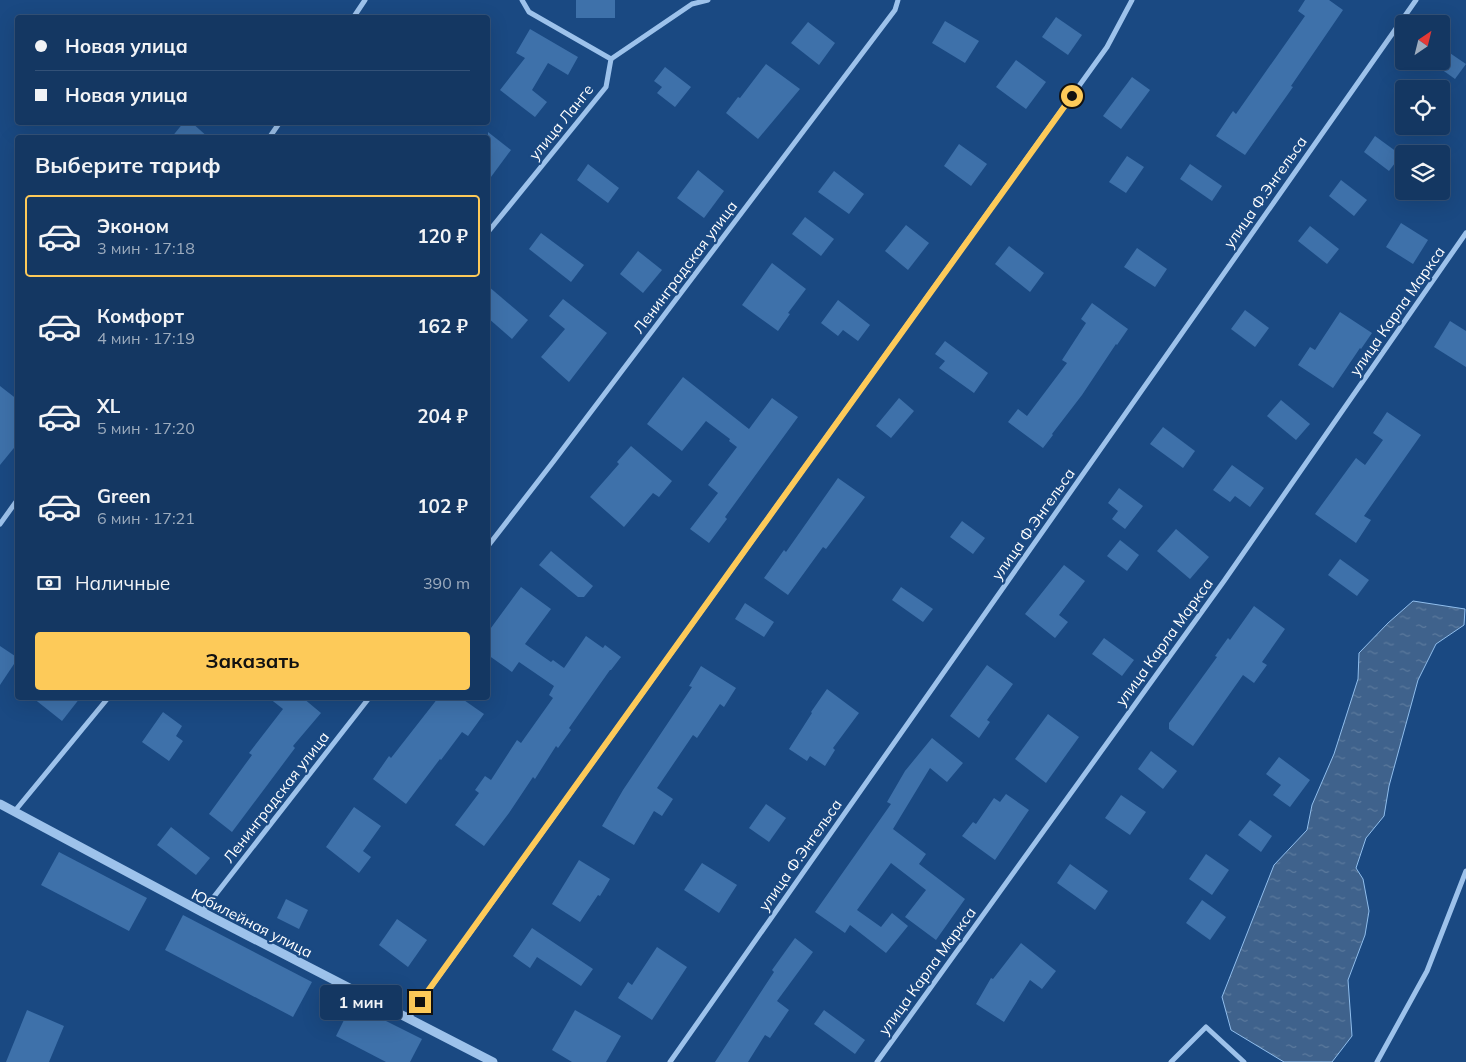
<!DOCTYPE html>
<html lang="ru">
<meta charset="utf-8">
<style>
body{margin:0;font-family:Mulish,sans-serif;background:#1d3f68;color:#f1f3f6;height:100vh;display:flex;flex-direction:column;font-size:19px;white-space:nowrap}
*{box-sizing:border-box;margin:0}
p{font-size:16px;color:#9dacbe}
.icon{flex:none;width:28px;height:28px;fill:none;stroke:currentColor;stroke-width:2;stroke-linecap:round;stroke-linejoin:round}
.map{position:relative;flex:1;overflow:hidden}
.drawer{position:absolute;left:15px;top:135px;width:475px;height:565px;display:flex;flex-direction:column;background:#143762;border-radius:5px;box-shadow:0 5px 20px #0002,0 0 0 1px #335177}
.drawer>*{flex:none}
.guide{position:absolute;left:15px;top:15px;width:475px;height:110px;border-radius:5px;box-shadow:0 5px 20px #0002,0 0 0 1px #335177;display:grid;align-content:center;height:110px;padding:0 20px;background:#143762}
.needle{width:32px;rotate:35deg}
.controls{position:absolute;left:1395px;top:15px;display:grid;gap:10px}
.controls a{display:grid;place-items:center;width:55px;height:55px;border-radius:5px;background:#143762;box-shadow:0 5px 20px #0002,0 0 0 1px #335177;font-size:25px}
.end{position:absolute;width:22px;height:22px;margin:-11px;border:6px solid #fdca59;background:#111;box-shadow:0 0 0 2px #111}
.from{border-radius:50%}
.bubble{position:absolute;height:35px;border-radius:5px;background:#143762;box-shadow:0 5px 20px #0002,0 0 0 1px #335177;font-size:16px;font-weight:700;line-height:35px;text-align:center}
.guide b{display:flex;align-items:center;gap:18px;height:48px;font-size:19px}
.guide b+b{border-top:1px solid #335177}
.guide i{width:12px;height:12px;background:#f1f3f6}
ul{padding:0;list-style:none}
li{display:flex;align-items:center;gap:15px;height:82px;margin:0 10px 8px;padding:0 10px;border:2px solid transparent;border-radius:5px}
li div{flex:1}
li b{display:block;font-size:19px}
li em{font-style:normal;font-weight:700}
li.on{border-color:#fdca59}
li>.icon{width:45px;height:45px;stroke-width:1.5}
h2{padding:0 20px;font-size:22px;line-height:60px}
.pay{display:flex;align-items:center;gap:12px;height:55px;padding:0 20px;font-size:19px}
.pay p{margin-inline-start:auto}
.action{display:flex;gap:10px;margin-top:auto;padding:10px 20px}
.action a{flex:1;height:58px;border-radius:5px;background:#fdca59;color:#111;font-size:20px;font-weight:700;line-height:58px;text-align:center}
.map>svg:first-child{display:block}
.water{fill:url(#water-ripples);stroke:#90beed}
.building{fill:#3e71aa}
.lines{fill:none;stroke-linecap:round;stroke-linejoin:round}
.minor{stroke:#9dc2eb;stroke-width:5}
.tertiary{stroke:#9dc2eb;stroke-width:9}
.route{stroke:#fdca59;stroke-width:6}
.labels{text-anchor:middle;dominant-baseline:central;stroke-width:4.5;stroke-linejoin:round;paint-order:stroke}
.street-label{font-size:15px;fill:#fff;stroke:#1a4982}
</style>
<div class="map">
<svg width="1466" height="1062" viewBox="0 0 1466 1062">
<defs>
<pattern id="water-ripples" width="26" height="14" patternUnits="userSpaceOnUse" patternTransform="scale(1.25)"><rect width="26" height="14" fill="#3f628c"/><path d="M2 4q2-2 4 0t4 0M15 11q2-2 4 0t4 0" fill="none" stroke="#5c7a9d"/></pattern>
</defs>
<rect width="100%" height="100%" fill="#1a4982"/>
<path class="water" d="M 1413,601 L 1465,609 L 1464,625 L 1436,644 L 1418,680 L 1389,786 L 1384,816 L 1366,838 L 1356,868 L 1363,879 L 1369,911 L 1365,935 L 1348,980 L 1352,1036 L 1332,1062 L 1284,1062 L 1231,1030 L 1222,997 L 1274,865 L 1307,830 L 1312,805 L 1334,754 L 1358,679 L 1359,653 L 1388,623 Z"/>
<g class="building">
<rect x="576" y="0" width="39" height="18"/>
<path d="M 1305,0 L 1329,0 L 1343,10 L 1291,86 L 1293,87 L 1245,155 L 1216,136 L 1233,111 L 1236,114 L 1305,16 L 1298,11 Z"/>
<path d="M 1056,17 L 1082,35 L 1068,55 L 1042,37 Z"/>
<path d="M 945,21 L 979,41 L 965,63 L 932,43 Z"/>
<path d="M 808,22 L 835,43 L 819,65 L 791,43 Z"/>
<path d="M 530,29 L 578,57 L 568,75 L 548,63 L 532,90 L 547,102 L 535,117 L 500,90 L 525,58 L 516,53 Z"/>
<path d="M 1441,47 L 1466,64 L 1455,79 L 1441,69 Z"/>
<path d="M 1016,60 L 1046,82 L 1026,109 L 996,87 Z"/>
<path d="M 766,64 L 800,89 L 758,139 L 726,113 L 738,97 L 740,98 Z"/>
<path d="M 665,67 L 691,87 L 675,107 L 657,93 L 662,87 L 654,81 Z"/>
<path d="M 1132,77 L 1150,90 L 1121,129 L 1103,116 Z"/>
<path d="M 184,122 L 191,122 L 209,138 L 171,138 Z"/>
<path d="M 488,132 L 511,150 L 488,181 Z"/>
<path d="M 1375,136 L 1401,155 L 1389,171 L 1364,152 Z"/>
<path d="M 959,144 L 987,164 L 971,186 L 944,166 Z"/>
<path d="M 1127,156 L 1144,167 L 1126,193 L 1109,182 Z"/>
<path d="M 588,164 L 619,188 L 608,203 L 577,180 Z"/>
<path d="M 1190,164 L 1222,186 L 1212,201 L 1180,179 Z"/>
<path d="M 698,170 L 724,191 L 704,218 L 677,198 Z"/>
<path d="M 834,171 L 864,194 L 849,214 L 818,192 Z"/>
<path d="M 1341,180 L 1367,200 L 1354,216 L 1329,196 Z"/>
<path d="M 805,217 L 834,239 L 821,256 L 792,234 Z"/>
<path d="M 1401,223 L 1428,240 L 1413,264 L 1386,247 Z"/>
<path d="M 906,225 L 929,243 L 908,270 L 885,251 Z"/>
<path d="M 1310,226 L 1339,249 L 1327,264 L 1298,241 Z"/>
<path d="M 541,233 L 584,265 L 571,282 L 529,249 Z"/>
<path d="M 1009,246 L 1044,273 L 1030,292 L 995,264 Z"/>
<path d="M 1137,248 L 1167,269 L 1155,287 L 1124,267 Z"/>
<path d="M 638,251 L 662,270 L 643,293 L 620,274 Z"/>
<path d="M 772,263 L 806,289 L 788,313 L 790,314 L 778,331 L 742,305 Z"/>
<path d="M 488,286 L 528,320 L 512,339 L 488,318 Z"/>
<path d="M 563,299 L 607,333 L 569,382 L 541,357 L 565,329 L 549,316 Z"/>
<path d="M 838,300 L 870,325 L 858,341 L 843,330 L 838,336 L 821,323 Z"/>
<path d="M 1092,303 L 1128,329 L 1117,345 L 1116,344 L 1082,395 L 1052,434 L 1053,435 L 1043,448 L 1008,422 L 1018,409 L 1027,416 L 1067,363 L 1062,360 L 1086,323 L 1081,319 Z"/>
<path d="M 1245,310 L 1269,328 L 1255,347 L 1231,329 Z"/>
<path d="M 1340,312 L 1372,333 L 1361,349 L 1360,348 L 1333,388 L 1298,365 L 1310,347 L 1315,350 Z"/>
<path d="M 1450,321 L 1466,331 L 1466,367 L 1434,347 Z"/>
<path d="M 945,341 L 988,373 L 974,393 L 939,368 L 945,361 L 935,354 Z"/>
<path d="M 683,377 L 749,429 L 772,398 L 798,417 L 725,517 L 727,519 L 709,543 L 690,529 L 718,493 L 708,485 L 737,447 L 729,441 L 730,439 L 706,421 L 682,451 L 647,424 Z"/>
<path d="M 0,386 L 18,400 L 18,443 L 0,465 Z"/>
<path d="M 899,398 L 914,411 L 891,438 L 876,426 Z"/>
<path d="M 1281,400 L 1310,424 L 1296,440 L 1267,416 Z"/>
<path d="M 1387,412 L 1421,435 L 1364,516 L 1371,520 L 1356,543 L 1315,514 L 1356,458 L 1365,465 L 1383,440 L 1373,433 Z"/>
<path d="M 1163,427 L 1195,451 L 1183,468 L 1150,444 Z"/>
<path d="M 631,446 L 672,481 L 659,497 L 653,493 L 624,527 L 590,497 L 619,464 L 617,462 Z"/>
<path d="M 1232,465 L 1264,488 L 1250,507 L 1235,496 L 1230,502 L 1213,490 Z"/>
<path d="M 838,478 L 865,497 L 826,549 L 823,547 L 788,595 L 764,578 L 784,550 L 786,552 Z"/>
<path d="M 1119,488 L 1143,506 L 1125,529 L 1112,519 L 1118,511 L 1108,503 Z"/>
<path d="M 962,521 L 985,538 L 973,554 L 950,537 Z"/>
<path d="M 1176,529 L 1209,557 L 1190,579 L 1157,551 Z"/>
<path d="M 1120,540 L 1139,555 L 1127,571 L 1107,556 Z"/>
<path d="M 551,551 L 593,586 L 584,597 L 578,597 L 539,565 Z"/>
<path d="M 1340,559 L 1369,580 L 1357,596 L 1328,575 Z"/>
<path d="M 1064,565 L 1085,581 L 1059,615 L 1068,622 L 1055,638 L 1025,614 Z"/>
<path d="M 521,587 L 551,609 L 525,644 L 551,662 L 553,660 L 564,668 L 586,636 L 603,648 L 605,645 L 621,657 L 611,670 L 610,670 L 569,728 L 571,730 L 558,748 L 556,746 L 535,779 L 533,777 L 509,813 L 484,846 L 455,825 L 479,793 L 475,790 L 485,776 L 491,780 L 517,740 L 521,743 L 553,698 L 549,695 L 554,686 L 519,662 L 512,672 L 488,655 L 488,632 Z"/>
<path d="M 901,587 L 933,609 L 923,622 L 892,600 Z"/>
<path d="M 745,603 L 774,622 L 764,637 L 735,619 Z"/>
<path d="M 1254,606 L 1285,629 L 1262,662 L 1267,665 L 1254,683 L 1243,675 L 1193,746 L 1169,729 L 1169,723 L 1217,657 L 1215,656 L 1228,638 L 1230,640 Z"/>
<path d="M 1104,638 L 1134,660 L 1122,676 L 1092,654 Z"/>
<path d="M 0,646 L 18,658 L 0,685 Z"/>
<path d="M 987,665 L 1013,684 L 987,720 L 990,722 L 979,738 L 950,716 Z"/>
<path d="M 701,666 L 736,688 L 724,707 L 720,704 L 697,738 L 693,735 L 657,788 L 673,799 L 662,816 L 654,811 L 634,845 L 602,826 L 623,790 L 692,687 L 689,686 Z"/>
<path d="M 827,689 L 859,713 L 833,748 L 835,750 L 825,766 L 810,756 L 807,761 L 789,749 L 812,713 L 811,712 Z"/>
<path d="M 33,698 L 80,698 L 62,721 Z"/>
<path d="M 269,698 L 303,698 L 321,713 L 293,746 L 295,748 L 232,832 L 209,814 L 252,755 L 249,753 L 283,709 Z"/>
<path d="M 438,698 L 461,698 L 484,714 L 468,736 L 462,732 L 441,760 L 440,759 L 406,804 L 373,779 L 389,756 L 391,758 Z"/>
<path d="M 163,712 L 182,726 L 176,736 L 183,741 L 169,761 L 142,742 Z"/>
<path d="M 1048,714 L 1079,737 L 1046,783 L 1015,759 Z"/>
<path d="M 932,738 L 963,763 L 947,782 L 930,768 L 893,829 L 926,854 L 919,864 L 965,899 L 936,940 L 905,917 L 926,890 L 891,863 L 857,910 L 881,927 L 892,913 L 908,926 L 886,953 L 850,925 L 845,933 L 815,912 L 891,804 L 887,802 L 905,771 Z"/>
<path d="M 1151,751 L 1177,771 L 1163,789 L 1138,769 Z"/>
<path d="M 1279,757 L 1310,780 L 1290,807 L 1273,795 L 1281,785 L 1266,774 Z"/>
<path d="M 1006,794 L 1029,810 L 995,860 L 962,836 L 973,822 L 976,824 L 994,798 L 1000,802 Z"/>
<path d="M 1121,795 L 1146,812 L 1130,835 L 1105,818 Z"/>
<path d="M 766,804 L 786,818 L 769,842 L 749,828 Z"/>
<path d="M 354,807 L 381,826 L 363,851 L 371,857 L 359,873 L 326,847 Z"/>
<path d="M 1250,820 L 1272,836 L 1261,852 L 1238,835 Z"/>
<path d="M 171,827 L 210,858 L 196,875 L 157,845 Z"/>
<path d="M 59,852 L 147,898 L 129,931 L 41,885 Z"/>
<path d="M 1206,854 L 1229,870 L 1212,895 L 1189,879 Z"/>
<path d="M 579,860 L 610,879 L 600,896 L 598,895 L 580,922 L 552,904 Z"/>
<path d="M 702,863 L 737,885 L 719,913 L 684,890 Z"/>
<path d="M 1070,864 L 1108,891 L 1095,910 L 1057,883 Z"/>
<path d="M 286,899 L 308,910 L 299,929 L 277,918 Z"/>
<path d="M 1202,900 L 1226,917 L 1210,940 L 1186,923 Z"/>
<path d="M 183,915 L 312,982 L 293,1017 L 165,950 Z"/>
<path d="M 397,919 L 427,940 L 408,967 L 379,945 Z"/>
<path d="M 532,928 L 593,969 L 581,986 L 537,957 L 530,968 L 513,956 Z"/>
<path d="M 795,938 L 813,952 L 777,1001 L 789,1010 L 770,1038 L 765,1035 L 748,1062 L 715,1062 L 774,972 L 772,970 Z"/>
<path d="M 1021,943 L 1056,971 L 1042,989 L 1030,980 L 1004,1022 L 976,1004 L 991,978 L 993,979 Z"/>
<path d="M 657,947 L 687,967 L 652,1020 L 618,998 L 628,982 L 632,985 Z"/>
<path d="M 352,1004 L 422,1039 L 410,1062 L 386,1062 L 336,1036 Z"/>
<path d="M 27,1010 L 64,1026 L 49,1062 L 6,1062 Z"/>
<path d="M 575,1010 L 621,1036 L 606,1062 L 572,1062 L 552,1050 Z"/>
<path d="M 824,1010 L 865,1040 L 855,1054 L 814,1024 Z"/>
</g>
<g class="lines">
<g class="minor">
<path d="M 353,18 L 365,0"/>
<path d="M 611,59 L 692,4 L 708,0"/>
<path d="M 269,138 L 280,122"/>
<path d="M 488,232 L 606,87 L 611,59 L 529,12 L 522,0"/>
<path d="M 0,524 L 18,499"/>
<path d="M 488,546 L 553,462 L 895,10 L 898,0"/>
<path d="M 14,812 L 108,698"/>
<path d="M 202,912 L 369,698"/>
<path d="M 408,1019 L 1107,47 L 1132,0"/>
<path d="M 670,1062 L 1416,0"/>
<path d="M 877,1062 L 1224,581 L 1466,233"/>
<path d="M 1171,1062 L 1206,1027 L 1244,1062"/>
<path d="M 1377,1062 L 1427,971 L 1466,871"/>
</g>
<path class="tertiary" d="M 0,804 L 202,912 L 493,1062"/>
</g>
<g class="lines">
<path class="route" d="M 420,1002 L 1072,96"/>
</g>
<g class="labels">
<g class="street-label">
<text transform="translate(561 122) rotate(-51)">улица Ланге</text>
<text transform="translate(1265 192) rotate(-55)">улица Ф.Энгельса</text>
<text transform="translate(685 267) rotate(-53)">Ленинградская улица</text>
<text transform="translate(1397 311) rotate(-55)">улица Карла Маркса</text>
<text transform="translate(1033 524) rotate(-55)">улица Ф.Энгельса</text>
<text transform="translate(1164 642) rotate(-54)">улица Карла Маркса</text>
<text transform="translate(276 797) rotate(-52)">Ленинградская улица</text>
<text transform="translate(800 855) rotate(-55)">улица Ф.Энгельса</text>
<text transform="translate(252 923) rotate(27)">Юбилейная улица</text>
<text transform="translate(927 971) rotate(-54)">улица Карла Маркса</text>
</g>
</g>
</svg>
<div class="controls">
<a><svg class="needle" viewBox="-14 -14 28 28"><path d="M0-13l5 13h-10z" fill="#e53935"/><path d="M0 13l5-13h-10z" fill="#9dacbe"/></svg></a>
<a><svg class="icon" aria-label="locate" viewBox="0 0 24 24"><circle cx="12" cy="12" r="6"/><path d="M12 2v4M12 18v4M2 12h4M18 12h4"/></svg></a>
<a><svg class="icon" aria-label="layers" viewBox="0 0 24 24"><path d="M12 4l9 5-9 5-9-5zM3 14l9 5 9-5"/></svg></a>
</div>
<i class="end from" style="left:1072px;top:96px"></i>
<i class="end" style="left:420px;top:1002px"></i>
<div class="bubble" style="left:320px;top:985px;width:82px">1 мин</div>
<div class="guide">
<b><i class="from"></i>Новая улица</b>
<b><i></i>Новая улица</b>
</div>
<section class="drawer">
<h2>Выберите тариф</h2>
<ul>
<li class="on"><svg class="icon" aria-label="car" viewBox="0 0 24 24"><path d="M5 17H2v-5l4-1 3-4h7l3 4 3 1v5h-3M9 17h6M6 11h13"/><circle cx="7" cy="17" r="2"/><circle cx="17" cy="17" r="2"/></svg><div><b>Эконом</b><p>3 мин · 17:18</p></div><em>120 ₽</em></li>
<li><svg class="icon" aria-label="car" viewBox="0 0 24 24"><path d="M5 17H2v-5l4-1 3-4h7l3 4 3 1v5h-3M9 17h6M6 11h13"/><circle cx="7" cy="17" r="2"/><circle cx="17" cy="17" r="2"/></svg><div><b>Комфорт</b><p>4 мин · 17:19</p></div><em>162 ₽</em></li>
<li><svg class="icon" aria-label="car" viewBox="0 0 24 24"><path d="M5 17H2v-5l4-1 3-4h7l3 4 3 1v5h-3M9 17h6M6 11h13"/><circle cx="7" cy="17" r="2"/><circle cx="17" cy="17" r="2"/></svg><div><b>XL</b><p>5 мин · 17:20</p></div><em>204 ₽</em></li>
<li><svg class="icon" aria-label="car" viewBox="0 0 24 24"><path d="M5 17H2v-5l4-1 3-4h7l3 4 3 1v5h-3M9 17h6M6 11h13"/><circle cx="7" cy="17" r="2"/><circle cx="17" cy="17" r="2"/></svg><div><b>Green</b><p>6 мин · 17:21</p></div><em>102 ₽</em></li>
</ul>
<div class="pay"><svg class="icon" aria-label="cash" viewBox="0 0 24 24"><path d="M3 7h18v10H3z"/><circle cx="12" cy="12" r="2"/></svg>Наличные<p>390 m</p></div>
<div class="action"><a>Заказать</a></div>
</section>
</div>
